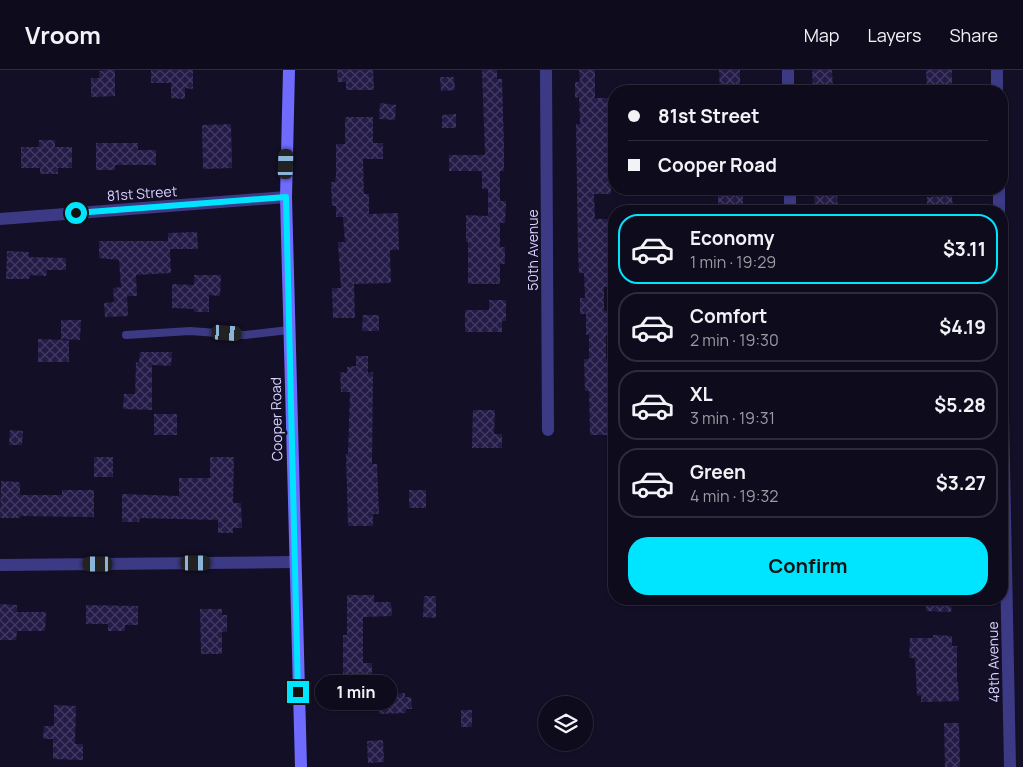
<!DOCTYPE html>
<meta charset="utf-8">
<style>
body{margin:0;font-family:Manrope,sans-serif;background:#1c1929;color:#f1f3f6;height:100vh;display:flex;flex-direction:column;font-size:19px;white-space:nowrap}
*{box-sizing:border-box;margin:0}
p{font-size:16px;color:#9b9ba3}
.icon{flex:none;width:28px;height:28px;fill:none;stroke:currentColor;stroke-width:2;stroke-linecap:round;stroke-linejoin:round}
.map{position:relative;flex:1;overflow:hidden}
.panel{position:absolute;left:608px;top:135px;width:400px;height:400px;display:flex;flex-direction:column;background:#0e0b1c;border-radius:20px;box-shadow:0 1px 4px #0004,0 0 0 1px #2e2b3b}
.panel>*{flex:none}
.hud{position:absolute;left:608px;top:15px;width:400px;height:110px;border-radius:20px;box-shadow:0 1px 4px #0004,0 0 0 1px #2e2b3b;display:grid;align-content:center;height:110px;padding:0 20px;background:#0e0b1c}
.fabs{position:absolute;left:538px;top:626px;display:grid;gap:10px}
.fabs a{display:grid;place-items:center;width:55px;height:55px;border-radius:50%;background:#0e0b1c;box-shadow:0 1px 4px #0004,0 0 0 1px #2e2b3b;font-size:25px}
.end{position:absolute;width:22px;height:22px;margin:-11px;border:6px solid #00e5ff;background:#111;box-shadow:0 0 0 2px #111}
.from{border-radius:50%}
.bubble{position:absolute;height:35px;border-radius:18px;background:#0e0b1c;box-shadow:0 1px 4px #0004,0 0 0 1px #2e2b3b;font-size:16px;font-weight:700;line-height:35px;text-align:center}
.car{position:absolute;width:15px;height:30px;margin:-15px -8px;border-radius:6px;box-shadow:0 0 4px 1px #0007;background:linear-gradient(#222 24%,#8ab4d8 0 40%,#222 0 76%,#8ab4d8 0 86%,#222 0)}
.hud b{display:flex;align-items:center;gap:18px;height:48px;font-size:19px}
.hud b+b{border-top:1px solid #2e2b3b}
.hud i{width:12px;height:12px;background:#f1f3f6}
ul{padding:9px 0 0;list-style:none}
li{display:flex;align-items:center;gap:15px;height:70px;margin:0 10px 8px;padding:0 10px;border:2px solid #2e2b3b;border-radius:20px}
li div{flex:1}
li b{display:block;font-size:19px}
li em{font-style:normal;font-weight:700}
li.selected{border-color:#00e5ff}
li>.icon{width:45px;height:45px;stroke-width:1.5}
.action{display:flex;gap:10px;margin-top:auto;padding:10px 20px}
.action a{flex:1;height:58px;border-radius:20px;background:#00e5ff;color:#111;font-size:20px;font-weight:700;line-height:58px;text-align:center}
header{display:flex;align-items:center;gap:30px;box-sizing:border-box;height:70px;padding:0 25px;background:#0e0b1c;border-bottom:1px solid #2e2b3b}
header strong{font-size:24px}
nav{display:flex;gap:28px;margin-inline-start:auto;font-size:18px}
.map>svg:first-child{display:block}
.building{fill:url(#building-cross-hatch)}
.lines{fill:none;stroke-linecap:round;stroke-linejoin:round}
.lane{stroke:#3d3a85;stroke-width:8}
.street{stroke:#3d3a85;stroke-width:12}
.secondary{stroke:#6f6bff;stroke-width:12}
.route{stroke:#00e5ff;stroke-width:6}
.labels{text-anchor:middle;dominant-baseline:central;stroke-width:4.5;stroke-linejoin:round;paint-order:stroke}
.street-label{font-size:14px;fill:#d9d4ff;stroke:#130f26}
</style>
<header>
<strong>Vroom</strong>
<nav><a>Map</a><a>Layers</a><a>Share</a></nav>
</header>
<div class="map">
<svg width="1023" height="697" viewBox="0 0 1023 697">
<defs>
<pattern id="building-cross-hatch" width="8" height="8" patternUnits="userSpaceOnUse" patternTransform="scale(1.25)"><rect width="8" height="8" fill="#241b47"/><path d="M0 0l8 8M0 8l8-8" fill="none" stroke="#433b63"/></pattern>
</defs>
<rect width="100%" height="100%" fill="#130f26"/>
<g class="building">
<path d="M 107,0 L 115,0 L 115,26 L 91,27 L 91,8 L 99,8 L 99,1 Z"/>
<path d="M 151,0 L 193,0 L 193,19 L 185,18 L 185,29 L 171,28 L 171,13 L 151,13 Z"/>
<path d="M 337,0 L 373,0 L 374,20 L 346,20 L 346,12 L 338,12 Z"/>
<path d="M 482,0 L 497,0 L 497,9 L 502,9 L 504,77 L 504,101 L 500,101 L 500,131 L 506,131 L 505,153 L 500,153 L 500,177 L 505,177 L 505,194 L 500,194 L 500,214 L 468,214 L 468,172 L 466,172 L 466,145 L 488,146 L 488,119 L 482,119 L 482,101 L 449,101 L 449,85 L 485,85 Z"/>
<path d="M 579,0 L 595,0 L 595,28 L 609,28 L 610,66 L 614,66 L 614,85 L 610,85 L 611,124 L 594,124 L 595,149 L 614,149 L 614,169 L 609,169 L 610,195 L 614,195 L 614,216 L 604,217 L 604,241 L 614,241 L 614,265 L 606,265 L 606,289 L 611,289 L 614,365 L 590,365 L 589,321 L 585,321 L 584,289 L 589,289 L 589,265 L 586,265 L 586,244 L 580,244 L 580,228 L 585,228 L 584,203 L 579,203 L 578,182 L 576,54 L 580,54 L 579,27 L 575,28 L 575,12 L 580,12 Z"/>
<path d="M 719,0 L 740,0 L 740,21 L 720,21 Z"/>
<path d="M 812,0 L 832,0 L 833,20 L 813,20 Z"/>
<path d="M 926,0 L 952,0 L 952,21 L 927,21 Z"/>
<path d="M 440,7 L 454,7 L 455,20 L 441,21 Z"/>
<path d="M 380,33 L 396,35 L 395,50 L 379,49 Z"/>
<path d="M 456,44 L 456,58 L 442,58 L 442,45 Z"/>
<path d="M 345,47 L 373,47 L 373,73 L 383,73 L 383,89 L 363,89 L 364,124 L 369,124 L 369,144 L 398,143 L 399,180 L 390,180 L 391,213 L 354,214 L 355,248 L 333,248 L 332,218 L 341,218 L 338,172 L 345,172 L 343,147 L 336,147 L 336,136 L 332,136 L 331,112 L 335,112 L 336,105 L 336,74 L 345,74 Z"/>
<path d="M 231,54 L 232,98 L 203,99 L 202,55 Z"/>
<path d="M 39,70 L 55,70 L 55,77 L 72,77 L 72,98 L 58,98 L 58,104 L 40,104 L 40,98 L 21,98 L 21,77 L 39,77 Z"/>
<path d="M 96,73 L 138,73 L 138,80 L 156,80 L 156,95 L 115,95 L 115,100 L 96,100 Z"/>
<rect x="718" y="119" width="25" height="22"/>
<path d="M 837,120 L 838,141 L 815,141 L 814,121 Z"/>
<path d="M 952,126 L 953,141 L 927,141 L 927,127 Z"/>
<path d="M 197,162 L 198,179 L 170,179 L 171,203 L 136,205 L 137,226 L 127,226 L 128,246 L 105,247 L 104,233 L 114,232 L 113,218 L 121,217 L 119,190 L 99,188 L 99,171 L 168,171 L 168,163 Z"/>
<path d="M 7,181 L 29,182 L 29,187 L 66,188 L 66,200 L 47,200 L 46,206 L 30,205 L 29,209 L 6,209 Z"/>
<path d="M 194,205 L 221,205 L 220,226 L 209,225 L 209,242 L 194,242 L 194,239 L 172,238 L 172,214 L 194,215 Z"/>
<path d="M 489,230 L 506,230 L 506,251 L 502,251 L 502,262 L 465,262 L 465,240 L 489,240 Z"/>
<path d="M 363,245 L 379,245 L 379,261 L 362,261 Z"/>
<path d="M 61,250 L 81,250 L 80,270 L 61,269 Z"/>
<path d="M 38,269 L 69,270 L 69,292 L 38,292 Z"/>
<path d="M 140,282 L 172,282 L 171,296 L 152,295 L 152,340 L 123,339 L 124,324 L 135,324 L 136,292 L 139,293 Z"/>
<path d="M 356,286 L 368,286 L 368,303 L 373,302 L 372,394 L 377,394 L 379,444 L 373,444 L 373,456 L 348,456 L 346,384 L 348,384 L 350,322 L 341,322 L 340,302 L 347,303 L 347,297 L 356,296 Z"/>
<path d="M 473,340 L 495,340 L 494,364 L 502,364 L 502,378 L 472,378 Z"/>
<rect x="154" y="344" width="23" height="21"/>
<path d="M 10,360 L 23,361 L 22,375 L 9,375 Z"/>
<rect x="94" y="387" width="19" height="20"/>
<path d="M 210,387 L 234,387 L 233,433 L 241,433 L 242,458 L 233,458 L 233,463 L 218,463 L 218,450 L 140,448 L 139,452 L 122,452 L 122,424 L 179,426 L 179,408 L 210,408 Z"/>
<path d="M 1,411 L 20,412 L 20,425 L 62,425 L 62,420 L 94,420 L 94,447 L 20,446 L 20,448 L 0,448 Z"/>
<rect x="409" y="420" width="17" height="18"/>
<path d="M 347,525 L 374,525 L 374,532 L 391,532 L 392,546 L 363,547 L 363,593 L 372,593 L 372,605 L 343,605 L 343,565 L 347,565 Z"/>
<path d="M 424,526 L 436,526 L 436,548 L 423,547 Z"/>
<path d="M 926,529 L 952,529 L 951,542 L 926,541 Z"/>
<path d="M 0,534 L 17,535 L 17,542 L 46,542 L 45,561 L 17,561 L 16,570 L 0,570 Z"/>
<path d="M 86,535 L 138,536 L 138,555 L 125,555 L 125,561 L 108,561 L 108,554 L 86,554 Z"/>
<path d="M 200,539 L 222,539 L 222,545 L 227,545 L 227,562 L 222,562 L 222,584 L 201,584 Z"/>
<path d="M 933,565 L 952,566 L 952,576 L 957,576 L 957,612 L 958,612 L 959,631 L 921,632 L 921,625 L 917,626 L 915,588 L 909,588 L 910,568 L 933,568 Z"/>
<path d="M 405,623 L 405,627 L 411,627 L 412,639 L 406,639 L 406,643 L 379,644 L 378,625 Z"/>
<path d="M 54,635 L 76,636 L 75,674 L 83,674 L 83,690 L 53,689 L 53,669 L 43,669 L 44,656 L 54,656 Z"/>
<rect x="461" y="640" width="11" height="17"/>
<path d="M 944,653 L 959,653 L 960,697 L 945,697 Z"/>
<path d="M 383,670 L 384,692 L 368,693 L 367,671 Z"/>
</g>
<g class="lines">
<path class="lane" d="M 126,265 L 190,261 L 245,265 L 289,260"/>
<g class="street">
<path d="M 546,0 L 548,360"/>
<path d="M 788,0 L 788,21"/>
<path d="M 997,0 L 997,21"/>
<path d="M 790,119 L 790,141"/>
<path d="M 999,119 L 999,141"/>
<path d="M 0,149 L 286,127"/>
<path d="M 1001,246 L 1010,697"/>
<path d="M 0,495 L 295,492"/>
</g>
<path class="secondary" d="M 289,0 L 286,127 L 301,697"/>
</g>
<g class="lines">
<path class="route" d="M 76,143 L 286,127 L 298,622"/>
</g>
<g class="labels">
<g class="street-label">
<text transform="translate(142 123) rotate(-4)">81st Street</text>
<text transform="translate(532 180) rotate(-90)">50th Avenue</text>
<text transform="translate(276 349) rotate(-91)">Cooper Road</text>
<text transform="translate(993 592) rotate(-91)">48th Avenue</text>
</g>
</g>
</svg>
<div class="fabs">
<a><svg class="icon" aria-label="layers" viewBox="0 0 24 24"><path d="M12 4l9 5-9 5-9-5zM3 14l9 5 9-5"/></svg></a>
</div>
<i class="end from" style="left:76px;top:143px"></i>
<i class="end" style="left:298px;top:622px"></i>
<div class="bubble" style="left:315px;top:605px;width:82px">1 min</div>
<i class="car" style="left:286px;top:94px;rotate:2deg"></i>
<i class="car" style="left:227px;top:263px;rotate:94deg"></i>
<i class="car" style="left:196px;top:493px;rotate:90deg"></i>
<i class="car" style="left:98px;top:494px;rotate:270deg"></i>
<div class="hud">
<b><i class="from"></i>81st Street</b>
<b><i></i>Cooper Road</b>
</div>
<section class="panel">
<ul>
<li class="selected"><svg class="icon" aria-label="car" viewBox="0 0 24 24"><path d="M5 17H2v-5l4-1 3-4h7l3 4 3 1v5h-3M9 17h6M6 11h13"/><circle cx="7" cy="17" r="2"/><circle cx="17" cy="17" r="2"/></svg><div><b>Economy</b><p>1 min · 19:29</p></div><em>$3.11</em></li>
<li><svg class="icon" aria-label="car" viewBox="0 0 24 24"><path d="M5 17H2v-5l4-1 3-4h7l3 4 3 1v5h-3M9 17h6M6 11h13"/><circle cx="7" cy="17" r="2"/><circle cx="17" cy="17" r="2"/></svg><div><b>Comfort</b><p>2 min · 19:30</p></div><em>$4.19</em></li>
<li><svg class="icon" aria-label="car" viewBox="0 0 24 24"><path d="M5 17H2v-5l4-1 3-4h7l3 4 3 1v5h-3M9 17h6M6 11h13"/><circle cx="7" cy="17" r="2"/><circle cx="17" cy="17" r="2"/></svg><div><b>XL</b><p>3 min · 19:31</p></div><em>$5.28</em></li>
<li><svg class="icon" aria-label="car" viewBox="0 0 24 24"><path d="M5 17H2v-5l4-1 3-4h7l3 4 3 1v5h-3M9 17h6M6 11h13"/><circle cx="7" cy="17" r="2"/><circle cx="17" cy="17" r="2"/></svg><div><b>Green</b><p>4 min · 19:32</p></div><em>$3.27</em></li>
</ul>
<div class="action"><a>Confirm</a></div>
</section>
</div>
